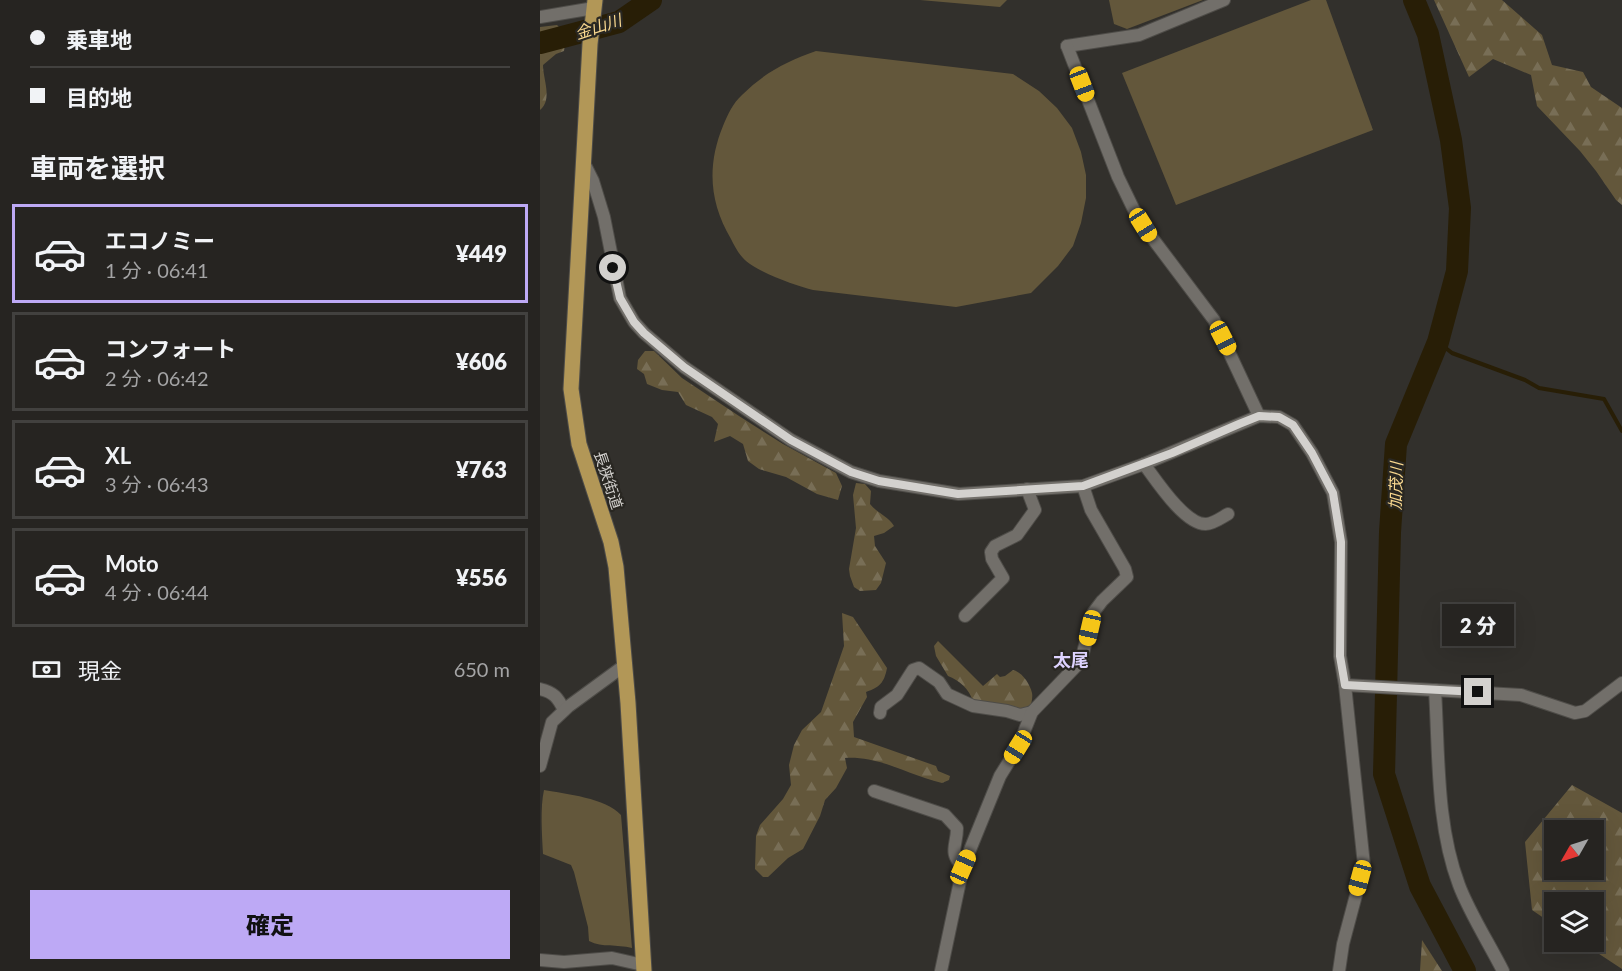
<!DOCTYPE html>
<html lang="ja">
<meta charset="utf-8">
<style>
body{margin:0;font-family:Lato,"Noto Sans JP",sans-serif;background:#32302e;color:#f1f3f6;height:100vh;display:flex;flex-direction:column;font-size:22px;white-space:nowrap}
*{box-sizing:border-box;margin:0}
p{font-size:20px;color:#a4a4a5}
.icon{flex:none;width:33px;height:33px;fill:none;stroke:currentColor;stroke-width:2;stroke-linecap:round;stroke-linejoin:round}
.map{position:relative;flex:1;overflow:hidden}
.panel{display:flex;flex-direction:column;background:#262421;width:540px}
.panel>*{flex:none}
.guide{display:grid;align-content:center;height:132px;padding:0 30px;background:#262421}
.needle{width:39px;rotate:231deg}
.fabs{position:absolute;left:1004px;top:820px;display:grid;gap:12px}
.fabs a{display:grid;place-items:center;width:60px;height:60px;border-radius:0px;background:#262421;box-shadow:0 6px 24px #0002,0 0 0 2px #42413f;font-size:30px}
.end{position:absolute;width:27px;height:27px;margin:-14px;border:8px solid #d3d1ce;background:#111;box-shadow:0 0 0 3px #111}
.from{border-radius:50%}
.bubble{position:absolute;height:42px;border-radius:0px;background:#262421;box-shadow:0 6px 24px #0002,0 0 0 2px #42413f;font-size:20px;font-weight:800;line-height:42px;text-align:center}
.car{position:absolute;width:18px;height:36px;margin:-18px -9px;border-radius:8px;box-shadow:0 0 4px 2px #0007;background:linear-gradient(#f5c518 24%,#345 0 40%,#f5c518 0 76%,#345 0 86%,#f5c518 0)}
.guide b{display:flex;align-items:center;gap:21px;height:57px;font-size:22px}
.guide b+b{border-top:2px solid #42413f}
.guide i{width:15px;height:15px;background:#f1f3f6}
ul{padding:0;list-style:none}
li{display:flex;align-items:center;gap:18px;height:99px;margin:0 12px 9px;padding:0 18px;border:3px solid #42413f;border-radius:0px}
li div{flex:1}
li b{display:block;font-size:22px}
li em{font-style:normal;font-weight:800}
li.current{border-color:#bda9f5}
li>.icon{width:54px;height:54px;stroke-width:1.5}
h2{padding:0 30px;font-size:27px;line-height:72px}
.pay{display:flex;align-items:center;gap:15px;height:66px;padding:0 30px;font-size:22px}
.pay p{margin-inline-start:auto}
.primary-button{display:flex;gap:12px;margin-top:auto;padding:12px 30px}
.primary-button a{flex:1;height:69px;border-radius:0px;background:#bda9f5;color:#111;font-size:24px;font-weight:800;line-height:69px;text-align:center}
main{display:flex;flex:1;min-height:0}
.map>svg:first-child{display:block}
.green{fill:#63573b}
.forest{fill:url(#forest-firs);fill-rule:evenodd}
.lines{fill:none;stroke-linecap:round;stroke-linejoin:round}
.stream{stroke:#281e06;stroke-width:4}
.river{stroke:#281e06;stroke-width:22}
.minor-casing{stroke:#4e4c48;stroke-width:14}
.tertiary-casing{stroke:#4e4c48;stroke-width:14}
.primary-casing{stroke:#4e4c48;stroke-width:17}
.minor{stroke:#726f6a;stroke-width:12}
.tertiary{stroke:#726f6a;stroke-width:12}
.primary{stroke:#b29757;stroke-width:15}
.route{stroke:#d3d1ce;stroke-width:8}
.labels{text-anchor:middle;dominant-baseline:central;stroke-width:4.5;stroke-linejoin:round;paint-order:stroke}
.street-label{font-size:15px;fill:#d3d1ce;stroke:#292722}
.water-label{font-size:16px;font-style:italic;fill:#f9d88f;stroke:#292722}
.quarter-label{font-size:18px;font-weight:bold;fill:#ded3ff;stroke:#292722}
</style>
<main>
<section class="panel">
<div class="guide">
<b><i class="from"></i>乗車地</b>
<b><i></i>目的地</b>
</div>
<h2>車両を選択</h2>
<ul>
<li class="current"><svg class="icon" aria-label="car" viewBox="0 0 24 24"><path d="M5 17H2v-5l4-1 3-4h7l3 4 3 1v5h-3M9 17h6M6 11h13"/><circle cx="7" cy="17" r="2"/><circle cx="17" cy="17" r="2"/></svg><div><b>エコノミー</b><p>1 分 · 06:41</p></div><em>¥449</em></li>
<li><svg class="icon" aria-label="car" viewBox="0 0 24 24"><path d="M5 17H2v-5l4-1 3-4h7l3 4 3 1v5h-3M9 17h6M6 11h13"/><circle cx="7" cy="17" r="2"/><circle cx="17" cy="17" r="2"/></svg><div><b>コンフォート</b><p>2 分 · 06:42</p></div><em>¥606</em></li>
<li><svg class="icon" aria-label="car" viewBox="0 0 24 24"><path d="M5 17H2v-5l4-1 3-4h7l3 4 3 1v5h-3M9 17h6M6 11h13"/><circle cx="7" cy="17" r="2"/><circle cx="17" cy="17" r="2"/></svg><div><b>XL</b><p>3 分 · 06:43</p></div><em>¥763</em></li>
<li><svg class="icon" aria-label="car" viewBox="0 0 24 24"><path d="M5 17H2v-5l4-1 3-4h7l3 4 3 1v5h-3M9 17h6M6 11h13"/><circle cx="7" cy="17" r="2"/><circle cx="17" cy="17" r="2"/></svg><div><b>Moto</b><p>4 分 · 06:44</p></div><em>¥556</em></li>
</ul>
<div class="pay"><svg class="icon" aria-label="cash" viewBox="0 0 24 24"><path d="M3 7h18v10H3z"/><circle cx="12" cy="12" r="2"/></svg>現金<p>650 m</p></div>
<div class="primary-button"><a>確定</a></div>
</section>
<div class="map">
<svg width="1082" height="971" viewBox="0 0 1082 971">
<defs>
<pattern id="forest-firs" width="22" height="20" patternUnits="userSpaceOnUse" patternTransform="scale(1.5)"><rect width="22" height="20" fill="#63573b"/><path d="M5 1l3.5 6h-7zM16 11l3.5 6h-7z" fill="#786e56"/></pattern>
</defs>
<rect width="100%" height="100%" fill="#32302c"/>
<g class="green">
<path d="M 380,0 L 467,0 L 460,7 Z"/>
<path d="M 569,0 L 663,0 L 587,29 L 574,24 Z"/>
<path d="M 771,0 L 786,0 L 833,130 L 636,205 L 582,73 Z"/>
<path d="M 276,51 L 473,74 L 499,91 L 517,108 L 532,128 L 541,152 L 546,175 L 546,198 L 541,223 L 533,246 L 518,266 L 491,293 L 416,307 L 273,290 C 256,286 214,271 203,258 C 198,253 194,245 191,239 C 169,202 167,165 183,126 C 188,114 193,103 202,95 C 224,73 247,61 276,51 Z"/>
<path d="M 4,790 C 26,794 66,798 81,815 L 92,948 C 76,944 63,948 49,941 L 48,927 L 34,872 L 31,865 L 3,854 C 2,834 0,808 4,790 Z"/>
</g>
<g class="forest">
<path d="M 894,0 L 962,0 L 1002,35 L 1012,65 L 1043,72 L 1051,87 L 1082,108 L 1082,205 L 1076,200 L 1056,171 L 1040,151 L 997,106 L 991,75 L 953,59 L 929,77 Z"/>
<path d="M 17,25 C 25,32 26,41 24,51 L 16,54 L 3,65 C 3,79 13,100 0,110 L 0,27 Z"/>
<path d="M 105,351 L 114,351 L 142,378 L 199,416 L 243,444 L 296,473 L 302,486 L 298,500 L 277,494 L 246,477 L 219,469 L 208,461 L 203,444 L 190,436 L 174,442 L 178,424 L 172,417 L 146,405 L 138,392 L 122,390 L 107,384 L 104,374 L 97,369 L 98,360 Z"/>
<path d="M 316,483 L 325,484 L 331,491 L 330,504 C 337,513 348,516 354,526 L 344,533 L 334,536 L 335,546 L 346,563 L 341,583 L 336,590 L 320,591 L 314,587 L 310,576 L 309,569 L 316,528 L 313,495 Z"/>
<path d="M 302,613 L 313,617 L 347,668 C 344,683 340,687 326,692 L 327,697 L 313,722 L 314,737 L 396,766 L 398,771 L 410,776 L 409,780 L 402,783 C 368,775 341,756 305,758 L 307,768 L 296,788 L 285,800 L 280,816 L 263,849 L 248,858 L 228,877 L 223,877 L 215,869 L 216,836 L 220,825 L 243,799 L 251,785 L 249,765 L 254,745 L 262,730 L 281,712 L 304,646 Z"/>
<path d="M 398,641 L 443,686 L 457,674 L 460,677 L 465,676 L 473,670 C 482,672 490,684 492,693 C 493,698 491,704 490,709 L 479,711 L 458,704 L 452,705 L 433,701 C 429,689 419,680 408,676 L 396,656 L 394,646 Z"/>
<path d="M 1032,785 L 1082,813 L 1082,969 L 1041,942 L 1053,942 L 1053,903 L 1014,903 L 1014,925 L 992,910 L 985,842 ZM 1014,831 L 1053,831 L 1053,870 L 1014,870 Z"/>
<path d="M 882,940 L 902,971 L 880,971 Z"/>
</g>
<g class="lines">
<path class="stream" d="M 898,342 L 912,353 L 985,380 L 999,388 L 1064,399 L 1082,431"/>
<g class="river">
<path d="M 874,0 L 888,34 L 911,140 L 920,208 L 917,271 L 898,342 L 856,444 L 850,532 L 844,774 L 880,886 L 925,971"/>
<path d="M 0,43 L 79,22 L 111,0"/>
</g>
<defs>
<g id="minor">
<path d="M 0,17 L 54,8"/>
<path d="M 527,46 L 599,35 L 684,0"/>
<path d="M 44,163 L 53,181 L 64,217 L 80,298 L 94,322 L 104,333 L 144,367 L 251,440 L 311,472 L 339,481 L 419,494 L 543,486 L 604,464 L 719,416 L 739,417 L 753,425 L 772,453 L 793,493 L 801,542 L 800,656 L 805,685 L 824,865 L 803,944 L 799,971"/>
<path d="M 604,464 C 616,480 645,525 666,524 C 673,524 681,518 688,514"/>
<path d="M 425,616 L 463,578 L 452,559 L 451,552 L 455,546 L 477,535 L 495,510 L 487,489"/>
<path d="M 805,685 L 981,695 L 1035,713 L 1045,711 L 1082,683"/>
<path d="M 0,689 C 14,692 18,698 24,710"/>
<path d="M 895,690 C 899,754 896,824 919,885 C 929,912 950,945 963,971"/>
<path d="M 340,713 L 341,707 L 357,695 L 373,670 L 379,668 L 399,682 L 407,694 L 433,706 L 467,711 L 480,715 L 492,712"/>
<path d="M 0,766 L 12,722 L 29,706 L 85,665"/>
<path d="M 334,791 L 405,815 L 417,828 C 417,846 408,852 423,867"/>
<path d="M 0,960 L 24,962 L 72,958 L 103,965"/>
<path d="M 401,971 L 423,867 L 460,776 L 478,747 L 492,712 L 541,661 L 553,613 L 562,601 L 587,577 L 585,569 L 551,510 L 543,486"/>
</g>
<path id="tertiary" d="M 527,46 L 578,177 L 594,210 L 613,239 L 674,320 L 719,416"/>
<path id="primary" d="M 55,0 L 50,44 L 31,389 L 39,444 L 71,542 L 76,567 L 88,703 L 104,971"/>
</defs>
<use href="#minor" class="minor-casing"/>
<use href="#tertiary" class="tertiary-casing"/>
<use href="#primary" class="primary-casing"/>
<use href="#minor" class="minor"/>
<use href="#tertiary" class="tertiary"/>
<use href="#primary" class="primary"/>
</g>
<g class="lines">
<path class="route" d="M 73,268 L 80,298 L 94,322 L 104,333 L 144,367 L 251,440 L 311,472 L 339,481 L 418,494 L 543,486 L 632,453 L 699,424 L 719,416 L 739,417 L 753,425 L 772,453 L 793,493 L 801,542 L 800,656 L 805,685 L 938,692"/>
</g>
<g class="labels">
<g class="street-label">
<text transform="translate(69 480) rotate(72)">長狭街道</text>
</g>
<g class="water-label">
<text transform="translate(58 26) rotate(-18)">金山川</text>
<text transform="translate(855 486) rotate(-88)">加茂川</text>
</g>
<g class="quarter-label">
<text x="531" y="660">太尾</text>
</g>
</g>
</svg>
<div class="fabs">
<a><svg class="needle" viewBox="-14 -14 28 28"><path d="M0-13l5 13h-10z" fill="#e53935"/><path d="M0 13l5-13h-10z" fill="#a4a4a5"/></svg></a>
<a><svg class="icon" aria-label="layers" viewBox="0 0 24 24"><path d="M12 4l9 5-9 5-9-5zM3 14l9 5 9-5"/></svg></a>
</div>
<i class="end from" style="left:73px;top:268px"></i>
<i class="end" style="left:938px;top:692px"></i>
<div class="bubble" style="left:902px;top:604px;width:72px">2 分</div>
<i class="car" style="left:542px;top:84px;rotate:159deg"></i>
<i class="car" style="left:603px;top:225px;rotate:148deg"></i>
<i class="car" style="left:683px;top:338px;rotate:153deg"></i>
<i class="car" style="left:550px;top:628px;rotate:193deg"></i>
<i class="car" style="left:478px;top:747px;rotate:212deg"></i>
<i class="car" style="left:423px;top:867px;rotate:24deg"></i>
<i class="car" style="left:820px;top:878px;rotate:195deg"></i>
</div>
</main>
